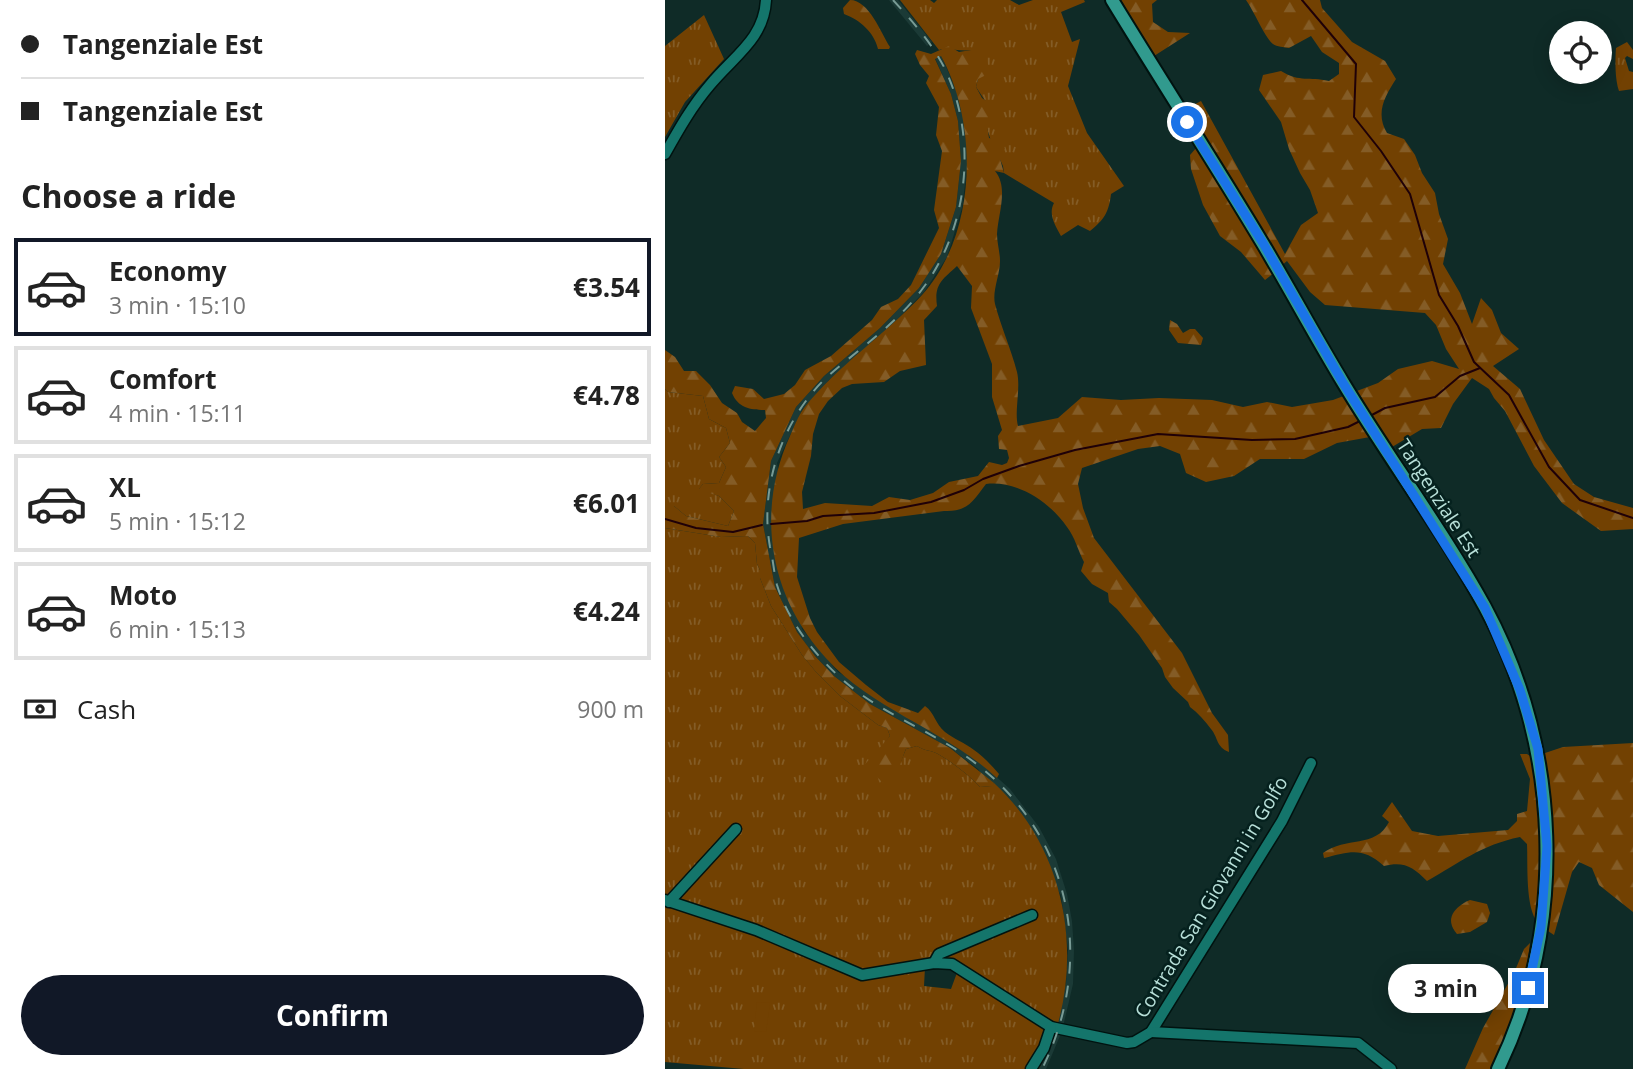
<!DOCTYPE html>
<meta charset="utf-8">
<style>
body{margin:0;font-family:"Open Sans",sans-serif;background:#f2f2f2;color:#222;height:100vh;display:flex;flex-direction:column;font-size:26px;white-space:nowrap}
*{box-sizing:border-box;margin:0}
p{font-size:23px;color:#767676}
.icon{flex:none;width:38px;height:38px;fill:none;stroke:currentColor;stroke-width:2;stroke-linecap:round;stroke-linejoin:round}
.map{position:relative;flex:1;overflow:hidden}
.panel{display:flex;flex-direction:column;background:#fff;width:665px}
.panel>*{flex:none}
.guide{display:grid;align-content:center;height:154px;padding:0 21px;background:#fff}
.buttons{position:absolute;left:884px;top:21px;display:grid;gap:14px}
.buttons a{display:grid;place-items:center;width:63px;height:63px;border-radius:50%;background:#fff;box-shadow:0 4px 18px #0003;font-size:35px}
.end{position:absolute;width:32px;height:32px;margin:-16px;border:9px solid #1a73e8;background:#fff;box-shadow:0 0 0 4px #fff}
.from{border-radius:50%}
.bubble{position:absolute;height:49px;border-radius:24px;background:#fff;box-shadow:0 4px 18px #0003;font-size:23px;font-weight:700;line-height:49px;text-align:center}
.guide b{display:flex;align-items:center;gap:24px;height:66px;font-size:26px}
.guide b+b{border-top:2px solid #e0e0e0}
.guide i{width:18px;height:18px;background:#222}
ul{padding:0;list-style:none}
li{display:flex;align-items:center;gap:21px;height:98px;margin:0 14px 10px;padding:0 7px;border:4px solid #e0e0e0;border-radius:0px}
li div{flex:1}
li b{display:block;font-size:26px}
li em{font-style:normal;font-weight:700}
li.current{border-color:#111827}
li>.icon{width:63px;height:63px;stroke-width:1.5}
h2{padding:0 21px;font-size:32px;line-height:84px}
.pay{display:flex;align-items:center;gap:18px;height:77px;padding:0 21px;font-size:26px}
.pay p{margin-inline-start:auto}
.primary-button{display:flex;gap:14px;margin-top:auto;padding:14px 21px}
.primary-button a{flex:1;height:80px;border-radius:42px;background:#111827;color:#fff;font-size:28px;font-weight:700;line-height:80px;text-align:center}
main{display:flex;flex:1;min-height:0}
.map>svg:first-child{display:block}
.built{fill:#1b3a36}
.grass{fill:url(#grass-tufts)}
.forest{fill:url(#forest-firs);fill-rule:evenodd}
.park{fill:#724102}
.lines{fill:none;stroke-linecap:round;stroke-linejoin:round}
.stream{stroke:#1f0008;stroke-width:2}
.minor-casing{stroke:#001310;stroke-width:13}
.major-casing{stroke:#001310;stroke-width:16}
.minor{stroke:#14756b;stroke-width:10}
.major{stroke:#319a8e;stroke-width:12}
.rail{stroke:#789b95;stroke-width:2;stroke-dasharray:12 12;stroke-linecap:butt}
.route{stroke:#1a73e8;stroke-width:9}
.labels{text-anchor:middle;dominant-baseline:central;stroke-width:5;stroke-linejoin:round;paint-order:stroke}
.street-label{font-size:19px;fill:#b8e0d9;stroke:#05211e}
</style>
<main>
<section class="panel">
<div class="guide">
<b><i class="from"></i>Tangenziale Est</b>
<b><i></i>Tangenziale Est</b>
</div>
<h2>Choose a ride</h2>
<ul>
<li class="current"><svg class="icon" aria-label="car" viewBox="0 0 24 24"><path d="M5 17H2v-5l4-1 3-4h7l3 4 3 1v5h-3M9 17h6M6 11h13"/><circle cx="7" cy="17" r="2"/><circle cx="17" cy="17" r="2"/></svg><div><b>Economy</b><p>3 min · 15:10</p></div><em>€3.54</em></li>
<li><svg class="icon" aria-label="car" viewBox="0 0 24 24"><path d="M5 17H2v-5l4-1 3-4h7l3 4 3 1v5h-3M9 17h6M6 11h13"/><circle cx="7" cy="17" r="2"/><circle cx="17" cy="17" r="2"/></svg><div><b>Comfort</b><p>4 min · 15:11</p></div><em>€4.78</em></li>
<li><svg class="icon" aria-label="car" viewBox="0 0 24 24"><path d="M5 17H2v-5l4-1 3-4h7l3 4 3 1v5h-3M9 17h6M6 11h13"/><circle cx="7" cy="17" r="2"/><circle cx="17" cy="17" r="2"/></svg><div><b>XL</b><p>5 min · 15:12</p></div><em>€6.01</em></li>
<li><svg class="icon" aria-label="car" viewBox="0 0 24 24"><path d="M5 17H2v-5l4-1 3-4h7l3 4 3 1v5h-3M9 17h6M6 11h13"/><circle cx="7" cy="17" r="2"/><circle cx="17" cy="17" r="2"/></svg><div><b>Moto</b><p>6 min · 15:13</p></div><em>€4.24</em></li>
</ul>
<div class="pay"><svg class="icon" aria-label="cash" viewBox="0 0 24 24"><path d="M3 7h18v10H3z"/><circle cx="12" cy="12" r="2"/></svg>Cash<p>900 m</p></div>
<div class="primary-button"><a>Confirm</a></div>
</section>
<div class="map">
<svg width="968" height="1069" viewBox="0 0 968 1069">
<defs>
<pattern id="grass-tufts" width="24" height="20" patternUnits="userSpaceOnUse" patternTransform="scale(1.75)"><rect width="24" height="20" fill="#724102"/><path d="M3 7l-1-3M5 7V3M7 7l1-3M15 17l-1-3M17 17v-4M19 17l1-3" fill="none" stroke="#845c26"/></pattern>
<pattern id="forest-firs" width="22" height="20" patternUnits="userSpaceOnUse" patternTransform="scale(1.75)"><rect width="22" height="20" fill="#724102"/><path d="M5 1l3.5 6h-7zM16 11l3.5 6h-7z" fill="#845c26"/></pattern>
</defs>
<rect width="100%" height="100%" fill="#0f2b27"/>
<g class="built">
<path d="M 224,0 L 233,0 L 267,42 L 262,46 Z"/>
<path d="M 276,55 L 292,92 L 299,120 L 303,161 L 297,208 L 282,257 L 259,292 L 219,333 L 164,380 L 137,410 L 112,463 L 137,629 L 173,672 L 288,743 L 317,764 L 345,789 L 374,827 L 391,859 L 402,894 L 407,921 L 409,950 L 408,984 L 397,1031 L 381,1069 L 374,1069 L 391,1029 L 401,983 L 403,950 L 396,895 L 313,769 L 285,748 L 205,704 L 169,676 L 150,656 L 132,632 L 110,587 L 98,524 L 106,461 L 131,407 L 159,376 L 215,328 L 254,288 L 276,254 L 291,207 L 296,161 L 293,121 L 286,94 L 270,58 Z"/>
</g>
<g class="grass">
<path d="M 235,0 L 265,0 L 269,3 L 272,0 L 345,0 L 354,5 L 368,0 L 419,0 L 420,2 L 396,12 L 407,42 L 415,39 L 403,86 L 422,133 L 459,186 L 446,194 C 444,212 439,220 425,231 L 413,225 L 396,236 C 390,225 383,214 389,203 L 339,173 L 338,166 L 325,138 L 321,125 L 321,102 L 311,87 L 313,79 L 306,50 C 295,52 282,47 274,50 Z"/>
<path d="M 39,15 L 59,59 L 20,102 L 0,137 L 0,46 Z"/>
<path d="M 962,42 L 968,50 L 968,59 L 962,56 L 960,58 L 964,71 L 968,72 L 968,89 L 954,91 C 950,80 950,60 951,48 Z"/>
<path d="M 0,389 L 3,392 L 38,396 L 44,419 L 61,428 L 65,443 L 54,457 L 61,467 L 54,483 L 38,484 L 34,489 L 54,496 L 69,511 L 63,526 L 21,516 L 9,506 L 0,506 Z"/>
<path d="M 0,528 L 56,537 L 83,536 L 90,543 L 92,564 L 95,570 L 95,578 L 106,606 L 137,655 L 151,672 L 175,696 L 213,725 L 222,728 L 225,736 L 202,767 L 236,761 L 241,749 L 252,746 C 259,751 266,750 273,754 C 288,763 303,774 315,787 L 327,786 L 329,783 C 396,845 417,941 392,1027 L 286,962 L 197,973 L 0,899 Z"/>
<path d="M 0,904 L 89,933 L 192,977 L 260,967 L 259,986 L 286,989 L 293,970 L 390,1032 L 374,1069 L 79,1069 L 0,1062 Z"/>
</g>
<g class="forest">
<path d="M 185,0 C 204,0 216,33 225,47 L 224,49 L 213,49 C 209,32 195,20 179,14 L 178,8 Z"/>
<path d="M 456,0 L 492,0 L 487,4 L 488,22 L 503,32 L 525,33 L 489,56 Z"/>
<path d="M 581,0 L 655,0 L 657,8 L 687,42 L 720,61 L 731,79 C 720,96 710,113 722,133 L 739,139 L 750,155 L 757,173 L 770,193 L 774,214 L 783,239 L 778,264 L 795,293 L 807,324 L 816,298 L 827,310 L 836,333 L 854,349 L 828,366 L 855,389 L 879,440 L 909,484 L 929,497 L 968,508 L 968,529 L 936,531 L 897,503 L 869,466 L 840,411 L 829,398 L 824,389 L 807,378 L 788,404 L 776,428 L 757,429 L 727,447 L 705,437 L 672,443 L 639,459 L 595,459 L 569,476 L 541,482 L 521,473 L 515,454 L 495,446 L 473,449 L 417,468 L 413,484 L 418,508 L 429,538 L 517,653 L 547,713 L 563,735 L 564,752 C 551,747 553,737 546,729 C 540,721 533,713 525,707 L 523,702 L 508,688 L 500,677 L 497,668 L 474,635 L 452,609 L 444,602 L 443,593 L 427,584 L 416,571 L 419,562 C 413,551 410,537 402,527 C 385,502 352,480 321,484 C 308,501 303,512 279,511 L 178,524 L 134,538 L 132,577 L 145,618 L 152,632 L 174,662 L 201,685 L 223,702 L 253,713 L 260,706 C 270,713 270,724 280,732 C 289,739 300,743 309,750 C 319,757 326,765 334,774 L 332,778 C 277,727 200,708 153,649 C 103,588 92,508 125,436 C 129,427 133,416 139,408 C 173,365 220,335 257,295 C 312,234 314,125 276,56 L 270,59 L 286,94 L 293,121 L 296,161 L 291,207 L 276,254 L 254,288 L 215,328 L 159,376 L 131,407 L 106,461 L 98,524 L 110,587 L 132,632 L 150,656 L 169,676 L 205,704 L 285,748 L 329,783 L 328,786 L 315,787 C 303,774 288,763 273,754 C 266,750 259,751 252,746 L 241,749 C 235,763 233,775 225,789 L 202,768 L 194,771 L 225,736 L 222,728 L 213,725 L 175,696 L 151,672 L 137,655 L 106,606 L 95,578 L 95,570 L 92,564 L 90,543 L 83,536 L 56,537 L 0,528 L 0,506 L 9,506 L 21,516 L 63,526 L 69,511 L 54,496 L 33,490 L 38,484 L 54,483 L 61,467 L 54,457 L 65,443 L 61,428 L 44,419 L 38,396 L 3,392 L 0,389 L 0,350 L 10,357 L 19,371 L 31,371 L 45,385 L 57,403 L 72,413 L 77,422 L 90,431 L 101,418 L 100,410 C 86,410 73,408 67,393 L 70,386 L 88,389 L 99,399 L 119,394 L 130,385 L 140,370 L 166,356 L 207,320 L 216,307 L 233,299 L 246,285 L 274,228 L 269,210 L 277,151 L 271,135 L 274,107 L 261,83 L 264,76 L 255,65 L 250,54 L 252,50 L 266,54 L 284,46 L 294,52 L 306,50 L 315,52 L 321,57 L 325,73 L 313,79 L 311,87 L 317,98 L 329,107 L 322,125 L 324,138 L 334,141 L 340,148 L 335,159 L 339,173 L 330,171 C 344,188 333,214 332,234 C 332,243 335,252 335,261 C 335,275 327,291 330,304 C 336,327 346,349 352,372 C 356,389 349,411 353,426 L 393,418 L 417,397 L 456,400 L 494,398 L 547,400 L 578,407 L 602,402 L 627,407 L 668,400 L 713,383 L 733,369 L 767,361 L 794,369 L 781,349 L 771,325 L 760,313 L 660,305 L 645,292 L 622,261 L 616,266 L 521,109 L 536,101 L 620,254 L 636,225 L 653,213 L 645,190 L 635,173 L 624,149 L 616,122 L 594,90 L 598,75 L 616,71 C 636,83 643,76 664,81 L 674,74 L 674,63 L 657,52 L 646,36 L 624,48 C 619,47 612,47 608,44 C 600,38 589,11 581,0 ZM 292,266 L 307,286 L 306,308 L 327,364 L 327,397 L 337,430 L 333,436 L 334,449 L 342,450 L 344,458 L 342,463 L 337,465 L 324,462 L 313,476 L 284,482 L 268,493 L 245,500 L 224,497 L 207,506 L 160,503 L 138,509 L 137,492 L 146,456 L 148,434 L 154,414 L 163,401 L 177,388 L 187,384 L 219,382 L 235,371 L 261,365 L 259,320 L 272,306 C 269,284 277,280 292,266 Z"/>
<path d="M 532,147 L 610,272 L 600,280 L 576,252 L 555,236 L 538,205 L 526,169 L 525,155 Z"/>
<path d="M 505,320 L 512,324 L 518,333 L 525,329 L 530,329 L 538,338 L 536,345 L 513,343 L 504,330 Z"/>
<path d="M 968,743 L 968,912 L 934,885 L 927,868 L 914,862 L 907,872 L 889,935 L 880,929 L 878,756 L 880,753 L 898,747 Z"/>
<path d="M 855,754 L 862,754 L 868,758 L 877,847 L 873,923 C 860,908 863,864 862,844 L 855,837 C 816,845 796,862 762,881 C 748,867 739,861 719,866 C 698,847 686,851 659,858 L 658,853 C 681,836 710,849 724,822 L 717,816 L 727,802 L 747,831 L 773,836 L 843,830 L 852,821 L 852,814 L 862,811 L 865,779 Z"/>
<path d="M 805,900 L 822,904 L 825,913 L 822,922 L 805,932 L 792,934 C 779,919 789,907 805,900 Z"/>
<path d="M 865,943 C 860,986 847,1032 825,1069 L 800,1069 L 818,1028 L 849,973 L 859,949 Z"/>
</g>
<path class="park" d="M 92,1002 L 105,1003 L 101,1032 L 89,1031 Z"/>
<g class="lines">
<g class="stream">
<path d="M 637,0 L 691,64 L 689,117 L 716,151 L 745,194 L 774,295 L 793,326 L 809,362 L 844,395 L 884,467 L 915,500 L 968,518"/>
<path d="M 705,416 L 720,408 L 770,397 L 795,376 L 815,368"/>
<path d="M 0,519 L 31,528 L 68,532 L 97,525"/>
<path d="M 106,524 L 142,521 L 158,516 L 209,513 L 266,502 L 299,490 L 318,479 L 354,466 L 410,450 L 493,434 L 587,440 L 630,439 L 683,427 L 697,420"/>
</g>
<defs>
<g id="minor">
<path d="M 0,154 C 14,129 27,106 45,85 C 69,56 99,39 101,0"/>
<path d="M 0,900 L 91,930 L 197,975 L 269,963 L 287,964 L 386,1027 L 462,1043 L 469,1042 L 486,1032 L 617,821 L 646,763"/>
<path d="M 4,902 L 71,829"/>
<path d="M 269,963 L 274,954 L 367,915"/>
<path d="M 486,1032 L 693,1043 L 726,1069"/>
<path d="M 366,1069 L 379,1048 L 386,1027"/>
</g>
<path id="major" d="M 447,0 C 497,82 549,162 598,244 C 626,291 651,338 679,384 C 724,459 779,532 820,607 C 896,748 903,924 833,1069"/>
</defs>
<use href="#minor" class="minor-casing"/>
<use href="#major" class="major-casing"/>
<use href="#minor" class="minor"/>
<use href="#major" class="major"/>
<path class="rail" d="M 228,0 C 247,21 266,42 279,67 C 313,136 304,227 258,288 C 233,323 195,348 163,376 C 118,418 94,486 105,547 C 108,559 109,573 112,585 C 126,631 168,678 209,703 C 244,725 282,740 314,766 C 408,840 430,963 377,1069"/>
</g>
<g class="lines">
<path class="route" d="M 522,122 L 598,243 L 678,383 L 820,608 L 855,690 L 873,749 L 882,846 L 876,927 L 863,988"/>
</g>
<g class="labels">
<g class="street-label">
<text transform="translate(774 498) rotate(57)">Tangenziale Est</text>
<text transform="translate(546 897) rotate(-59)">Contrada San Giovanni in Golfo</text>
</g>
</g>
</svg>
<div class="buttons">
<a><svg class="icon" aria-label="locate" viewBox="0 0 24 24"><circle cx="12" cy="12" r="6"/><path d="M12 2v4M12 18v4M2 12h4M18 12h4"/></svg></a>
</div>
<i class="end from" style="left:522px;top:122px"></i>
<i class="end" style="left:863px;top:988px"></i>
<div class="bubble" style="left:723px;top:964px;width:116px">3 min</div>
</div>
</main>
